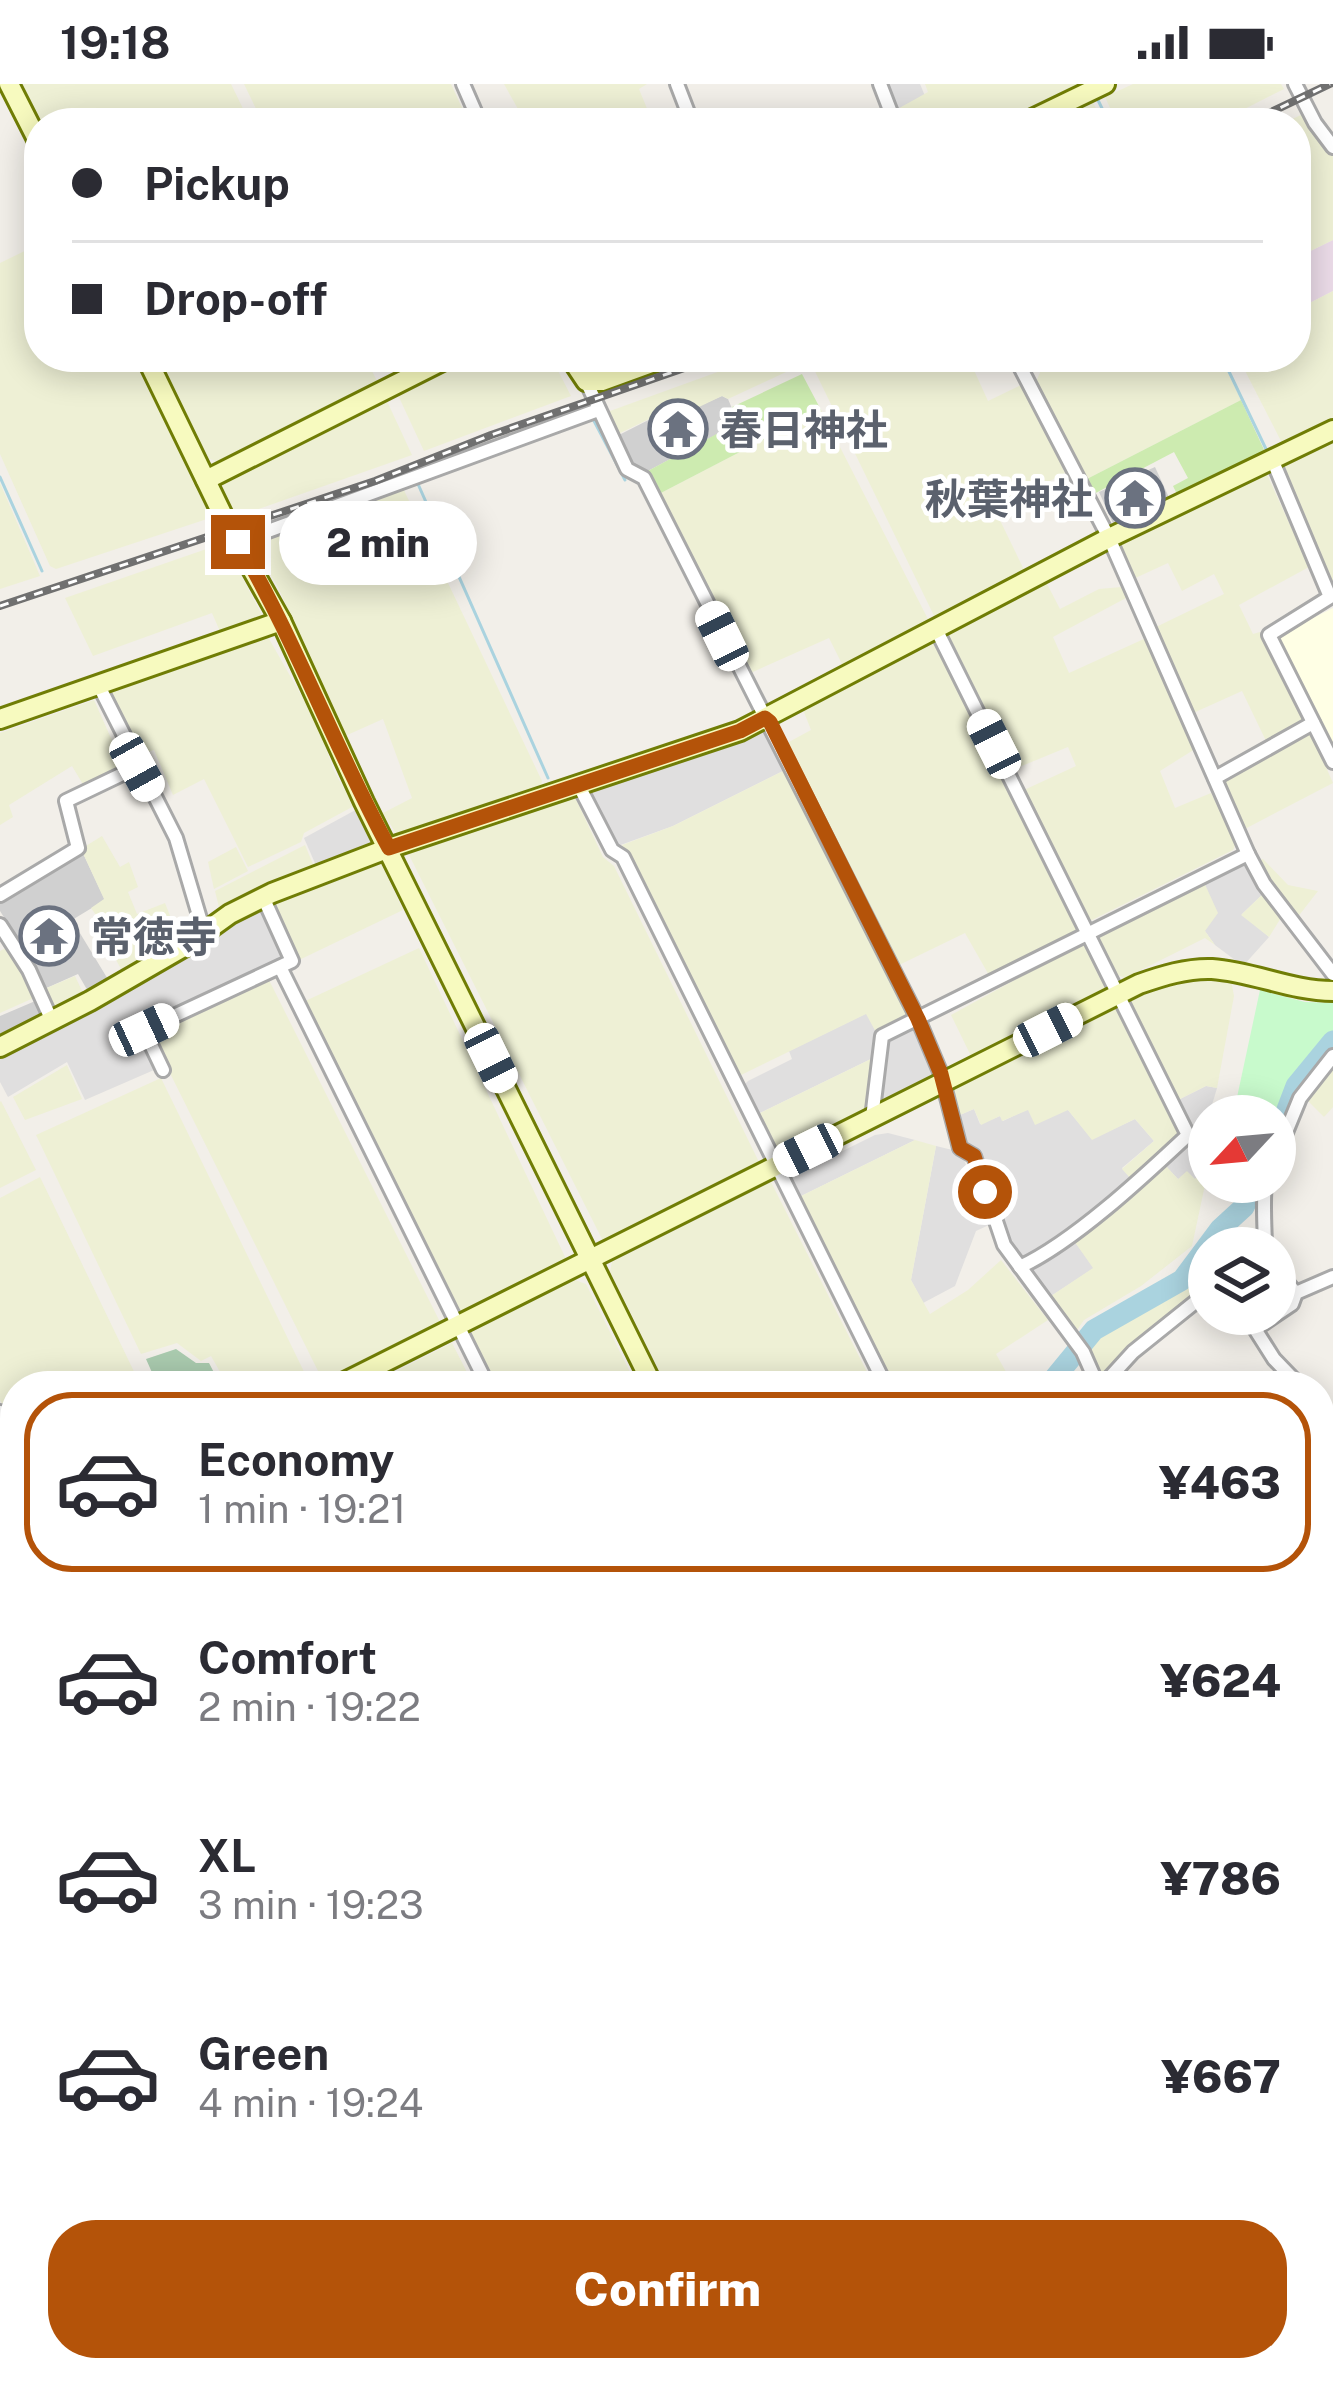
<!DOCTYPE html>
<meta charset="utf-8">
<style>
body{margin:0;font-family:"Public Sans","Noto Sans JP",sans-serif;background:#f7f7f7;color:#2b2b33;height:100vh;display:flex;flex-direction:column;font-size:45px;white-space:nowrap}
*{box-sizing:border-box;margin:0}
p{font-size:39px;color:#7c7c81}
.icon{flex:none;width:66px;height:66px;fill:none;stroke:currentColor;stroke-width:2;stroke-linecap:round;stroke-linejoin:round}
.map{position:relative;flex:1;overflow:hidden}
.details{position:absolute;left:0px;top:1287px;width:1335px;height:1011px;display:flex;flex-direction:column;background:#fff;border-radius:48px 48px 0 0;box-shadow:0 6px 30px #0003}
.details>*{flex:none}
.hud{position:absolute;left:24px;top:24px;width:1287px;height:264px;border-radius:48px;box-shadow:0 6px 30px #0003;display:grid;align-content:center;height:264px;padding:0 48px;background:#fff}
.needle{width:78px;rotate:244deg}
.fabs{position:absolute;left:1188px;top:1011px;display:grid;gap:24px}
.fabs a{display:grid;place-items:center;width:108px;height:108px;border-radius:50%;background:#fff;box-shadow:0 6px 30px #0003;font-size:60px}
.end{position:absolute;width:54px;height:54px;margin:-27px;border:15px solid #b45309;background:#fff;box-shadow:0 0 0 6px #fff}
.from{border-radius:50%}
.bubble{position:absolute;height:84px;border-radius:42px;background:#fff;box-shadow:0 6px 30px #0003;font-size:39px;font-weight:800;line-height:84px;text-align:center}
.car{position:absolute;width:36px;height:72px;margin:-36px -18px;border-radius:15px;box-shadow:0 0 9px 3px #0007;background:linear-gradient(#fff 24%,#345 0 40%,#fff 0 76%,#345 0 86%,#fff 0)}
.hud b{display:flex;align-items:center;gap:42px;height:114px;font-size:45px}
.hud b+b{border-top:3px solid #e1e1e2}
.hud i{width:30px;height:30px;background:#2b2b33}
ul{padding:21px 0 0;list-style:none}
li{display:flex;align-items:center;gap:36px;height:180px;margin:0 24px 18px;padding:0 24px;border:6px solid transparent;border-radius:48px}
li div{flex:1}
li b{display:block;font-size:45px}
li em{font-style:normal;font-weight:800}
li.on{border-color:#b45309}
li>.icon{width:108px;height:108px;stroke-width:1.5}
.cta{display:flex;gap:24px;margin-top:auto;padding:24px 48px}
.cta a{flex:1;height:138px;border-radius:48px;background:#b45309;color:#fff;font-size:48px;font-weight:800;line-height:138px;text-align:center}
.status{display:flex;justify-content:space-between;align-items:center;height:84px;padding:0 60px;background:#fff;direction:ltr}
.status svg{height:33px;fill:currentColor}
.map>svg:first-child{display:block}
.residential{fill:#e0dfdf}
.industrial{fill:#ebdbe8}
.education{fill:#ffffe5}
.religious{fill:#d0d0d0}
.farmland{fill:#eef0d5}
.grass{fill:#cdebb0}
.cemetery{fill:#aacbaf}
.park{fill:#c8facc}
.lines{fill:none;stroke-linecap:round;stroke-linejoin:round}
.stream{stroke:#aad3df;stroke-width:3}
.river{stroke:#aad3df;stroke-width:21}
.street-casing{stroke:#a9a9a9;stroke-width:18}
.secondary-casing{stroke:#707d05;stroke-width:24}
.street{stroke:#fff;stroke-width:12}
.secondary{stroke:#f7fabf;stroke-width:18}
.rail-casing{stroke:#707070;stroke-width:8}
.rail{stroke:#fff;stroke-width:3;stroke-dasharray:9;stroke-linecap:butt}
.route{stroke:#b45309;stroke-width:15}
.labels{text-anchor:middle;dominant-baseline:central;stroke-width:9;stroke-linejoin:round;paint-order:stroke}
.worship-label{font-size:42px;font-weight:bold;fill:#5b616d;stroke:#fff;text-anchor:start}
</style>
<div class="status"><b>19:18</b><svg viewBox="0 0 49 12"><path d="M0 12V9h3v3zM5 12V6h3v6zM10 12V3h3v9zM15 12V0h3v12zM26 1h20v11H26zM47 4h2v5h-2z"/></svg></div>
<div class="map">
<svg width="1333" height="2297" viewBox="0 0 1333 2297">
<rect width="100%" height="100%" fill="#f2efe9"/>
<g class="residential">
<path d="M 881,0 L 920,0 L 925,12 L 893,35 Z"/>
<path d="M 767,639 L 789,684 L 673,742 L 615,763 L 584,703 Z"/>
<path d="M 361,723 L 381,758 L 318,786 L 304,754 Z"/>
<path d="M 1246,774 L 1266,807 L 1242,830 L 1269,853 L 1243,882 L 1215,861 L 1205,847 L 1203,796 Z"/>
<path d="M 262,821 L 284,869 L 283,875 L 156,980 L 154,986 L 85,1016 L 67,978 L 8,1013 L 0,998 L 0,968 L 214,854 L 209,847 Z"/>
<path d="M 867,929 L 877,950 L 873,974 L 756,1031 L 742,1003 L 748,997 L 792,975 L 789,967 Z"/>
<path d="M 912,940 L 917,942 L 938,992 L 877,1022 L 886,954 Z"/>
<path d="M 1206,1002 L 1217,1004 L 1209,1031 L 1194,1042 L 1178,1016 Z"/>
<path d="M 974,1025 L 980,1040 L 1000,1032 L 1003,1037 L 1028,1025 L 1068,1026 L 1092,1055 L 1135,1035 L 1154,1057 L 1122,1084 L 1132,1096 L 1067,1147 L 1094,1184 L 1048,1214 L 1007,1159 L 964,1062 L 955,1033 Z"/>
<path d="M 888,1049 L 915,1056 L 797,1114 L 788,1095 L 792,1092 L 875,1051 Z"/>
<path d="M 1198,1050 L 1209,1072 L 1209,1082 L 1195,1095 L 1178,1095 L 1164,1080 Z"/>
<path d="M 936,1062 L 961,1068 L 989,1141 L 976,1147 L 955,1202 L 923,1219 L 911,1196 Z"/>
</g>
<path class="industrial" d="M 1333,156 L 1333,207 L 1296,226 L 1296,174 Z"/>
<path class="education" d="M 1333,524 L 1333,667 L 1277,557 L 1279,551 Z"/>
<g class="religious">
<path d="M 722,312 L 728,315 L 738,339 L 646,388 L 633,385 L 617,352 L 678,321 L 699,322 Z"/>
<path d="M 1155,383 L 1172,420 L 1116,446 L 1099,408 Z"/>
<path d="M 81,765 L 105,816 L 72,836 L 109,897 L 89,909 L 78,890 L 42,906 L 26,868 L 0,827 L 0,816 Z"/>
<path d="M 40,915 L 47,930 L 0,959 L 0,932 Z"/>
</g>
<g class="farmland">
<path d="M 22,0 L 231,0 L 250,39 L 42,39 Z"/>
<path d="M 244,0 L 451,0 L 469,39 L 263,39 Z"/>
<path d="M 504,0 L 647,0 L 639,5 L 648,27 L 634,36 L 635,39 L 493,39 L 518,25 Z"/>
<path d="M 925,0 L 1084,0 L 1004,39 L 899,39 L 894,27 L 928,8 Z"/>
<path d="M 1133,0 L 1281,0 L 1284,5 L 1217,39 L 1117,39 L 1105,13 Z"/>
<path d="M 1093,18 L 1103,39 L 1050,39 Z"/>
<path d="M 1305,29 L 1333,70 L 1333,156 L 1296,174 L 1296,39 L 1284,39 Z"/>
<path d="M 39,160 L 39,273 L 134,273 L 210,428 L 207,435 L 56,485 L 50,482 L 0,370 L 0,179 Z"/>
<path d="M 1333,207 L 1333,337 L 1283,361 L 1238,273 L 1296,273 L 1296,226 Z"/>
<path d="M 158,273 L 365,273 L 378,299 L 221,378 L 209,375 Z"/>
<path d="M 470,273 L 551,273 L 571,312 L 424,367 L 397,309 Z"/>
<path d="M 759,273 L 797,273 L 801,281 L 728,315 L 722,312 L 699,323 L 678,321 L 616,351 L 607,332 L 610,327 Z"/>
<path d="M 808,273 L 994,273 L 973,284 L 988,317 L 1023,300 L 1065,389 L 995,426 L 1029,496 L 939,542 Z"/>
<path d="M 1055,273 L 1220,273 L 1241,316 L 1083,397 L 1036,298 L 1044,279 Z"/>
<path d="M 386,315 L 412,371 L 236,433 L 223,406 L 223,397 Z"/>
<path d="M 821,326 L 930,539 L 846,588 L 829,554 L 746,591 L 657,411 Z"/>
<path d="M 1333,355 L 1333,498 L 1282,381 Z"/>
<path d="M 1265,386 L 1309,483 L 1239,521 L 1253,550 L 1260,548 L 1304,638 L 1267,659 L 1242,607 L 1191,630 L 1154,544 L 1224,510 L 1214,490 L 1182,507 L 1168,479 L 1131,496 L 1119,464 L 1121,455 Z"/>
<path d="M 0,399 L 40,492 L 0,505 Z"/>
<path d="M 401,400 L 542,697 L 539,709 L 399,754 L 383,729 L 412,714 L 383,635 L 345,652 L 277,501 L 249,459 Z"/>
<path d="M 218,461 L 242,493 L 265,537 L 222,552 L 212,529 L 93,572 L 65,514 Z"/>
<path d="M 1044,494 L 1060,525 L 1099,505 L 1122,503 L 1126,514 L 1053,553 L 1069,589 L 1146,554 L 1195,665 L 1160,687 L 1175,724 L 1211,709 L 1236,759 L 1233,766 L 1088,838 L 1024,706 L 1076,682 L 1068,663 L 1012,686 L 945,551 L 945,547 Z"/>
<path d="M 268,553 L 317,639 L 334,687 L 354,722 L 304,749 L 301,758 L 248,783 L 204,695 L 173,711 L 154,666 L 135,672 L 108,615 L 109,606 Z"/>
<path d="M 934,555 L 1080,848 L 990,893 L 965,849 L 897,882 L 787,659 L 811,646 L 802,623 Z"/>
<path d="M 94,616 L 123,681 L 84,702 L 72,682 L 9,721 L 13,733 L 0,741 L 0,649 Z"/>
<path d="M 1310,647 L 1333,699 L 1241,747 L 1220,699 L 1223,692 Z"/>
<path d="M 789,684 L 909,933 L 877,950 L 866,930 L 737,993 L 622,761 L 673,742 Z"/>
<path d="M 575,713 L 603,773 L 614,782 L 759,1078 L 603,1157 L 407,767 L 560,714 Z"/>
<path d="M 102,752 L 120,783 L 129,778 L 138,803 L 128,808 L 137,830 L 165,819 L 180,857 L 124,890 L 100,848 L 105,844 L 91,824 L 104,815 L 81,765 Z"/>
<path d="M 305,761 L 315,785 L 220,827 L 215,807 Z"/>
<path d="M 236,763 L 248,787 L 214,805 L 208,778 Z"/>
<path d="M 379,775 L 403,826 L 297,877 L 271,821 L 276,813 Z"/>
<path d="M 1263,775 L 1288,801 L 1318,807 L 1297,834 L 1265,795 L 1258,777 Z"/>
<path d="M 1203,796 L 1218,829 L 1205,847 L 1215,861 L 1205,854 L 1125,894 L 1113,889 L 1094,854 L 1096,849 Z"/>
<path d="M 1266,807 L 1284,829 L 1269,853 L 1241,831 Z"/>
<path d="M 1084,858 L 1109,907 L 972,974 L 951,931 Z"/>
<path d="M 10,862 L 38,912 L 0,929 L 0,867 Z"/>
<path d="M 419,864 L 566,1175 L 455,1231 L 301,919 Z"/>
<path d="M 75,892 L 84,911 L 54,931 L 42,906 Z"/>
<path d="M 267,892 L 441,1240 L 324,1299 L 151,951 L 151,947 Z"/>
<path d="M 1206,894 L 1231,896 L 1234,912 L 1217,1004 L 1206,1002 L 1178,1016 L 1128,920 L 1133,912 L 1152,903 Z"/>
<path d="M 1117,921 L 1181,1049 L 1132,1096 L 1122,1085 L 1154,1057 L 1135,1035 L 1092,1056 L 1068,1026 L 1035,1041 L 1028,1026 L 1002,1037 L 1000,1032 L 981,1041 L 974,1025 L 955,1033 L 948,1009 L 951,1004 Z"/>
<path d="M 873,974 L 868,1026 L 774,1073 L 756,1031 Z"/>
<path d="M 67,981 L 82,1015 L 25,1036 L 13,1013 Z"/>
<path d="M 1333,983 L 1333,1023 L 1324,1033 L 1308,1017 Z"/>
<path d="M 161,994 L 311,1302 L 228,1302 L 211,1272 L 201,1277 L 177,1259 L 141,1270 L 36,1051 Z"/>
<path d="M 1,1017 L 36,1086 L 0,1104 L 0,1018 Z"/>
<path d="M 915,1056 L 936,1062 L 911,1196 L 930,1230 L 968,1206 L 1001,1176 L 1048,1236 L 996,1270 L 1014,1302 L 893,1302 L 797,1114 Z"/>
<path d="M 1164,1080 L 1178,1095 L 1187,1087 L 1195,1095 L 1209,1082 L 1192,1162 L 1141,1202 L 1084,1236 L 1075,1249 L 1048,1214 L 1093,1184 L 1072,1154 Z"/>
<path d="M 40,1093 L 141,1302 L 15,1302 L 15,1325 L 7,1329 L 0,1316 L 0,1114 Z"/>
<path d="M 771,1098 L 874,1302 L 667,1302 L 610,1187 L 612,1178 Z"/>
<path d="M 1207,1178 L 1209,1201 L 1100,1294 L 1086,1262 L 1122,1236 L 1176,1207 Z"/>
<path d="M 572,1195 L 586,1200 L 637,1302 L 494,1302 L 469,1250 Z"/>
<path d="M 452,1259 L 474,1302 L 367,1302 Z"/>
<path d="M 0,1355 L 15,1387 L 15,1450 L 0,1457 Z"/>
<path d="M 1333,1355 L 1333,1474 L 1320,1481 L 1320,1362 Z"/>
<path d="M 15,1487 L 15,1665 L 0,1636 L 0,1494 Z"/>
<path d="M 1333,1494 L 1333,1751 L 1320,1724 L 1320,1500 Z"/>
<path d="M 1320,1762 L 1333,1789 L 1333,1977 L 1320,1983 Z"/>
<path d="M 15,1867 L 15,2010 L 0,1979 L 0,1875 Z"/>
<path d="M 1333,2008 L 1333,2107 L 1320,2114 L 1320,2015 Z"/>
<path d="M 15,2061 L 15,2283 L 132,2283 L 138,2297 L 0,2297 L 0,2069 Z"/>
<path d="M 154,2283 L 226,2283 L 185,2297 L 161,2297 Z"/>
<path d="M 294,2283 L 369,2283 L 376,2297 L 276,2297 Z"/>
<path d="M 447,2283 L 521,2283 L 491,2297 L 442,2297 Z"/>
<path d="M 1169,2283 L 1300,2283 L 1305,2297 L 1173,2297 Z"/>
</g>
<g class="grass">
<path d="M 802,290 L 821,326 L 657,411 L 646,388 L 737,339 L 732,323 Z"/>
<path d="M 1241,316 L 1266,370 L 1178,412 L 1173,402 L 1188,394 L 1174,368 L 1090,412 L 1083,397 Z"/>
</g>
<path class="cemetery" d="M 176,1265 L 196,1279 L 209,1279 L 221,1302 L 158,1302 L 146,1275 Z"/>
<path class="park" d="M 1260,906 L 1305,918 L 1333,919 L 1333,951 L 1288,1008 L 1275,1047 L 1275,1032 L 1233,1032 Z"/>
<g class="lines">
<g class="stream">
<path d="M 1097,14 L 1109,39"/>
<path d="M 1222,273 L 1266,365"/>
<path d="M 593,335 L 625,396"/>
<path d="M 0,393 L 42,487"/>
<path d="M 418,400 L 548,694"/>
<path d="M 223,461 L 245,490"/>
<path d="M 258,514 L 267,532"/>
<path d="M 274,546 L 301,602"/>
<path d="M 962,2290 L 989,2283"/>
</g>
<g class="river">
<path d="M 1275,1057 L 1296,1002 L 1333,957"/>
<path d="M 1048,1302 L 1094,1246 L 1182,1196 L 1220,1145 L 1244,1123 L 1256,1098"/>
<path d="M 213,2297 L 261,2283"/>
</g>
<defs>
<g id="street">
<path d="M 463,0 L 480,39"/>
<path d="M 677,0 L 692,39"/>
<path d="M 880,0 L 895,39"/>
<path d="M 1295,0 L 1315,39 L 1333,63"/>
<path d="M 1015,273 L 1109,454 L 1248,770 L 1264,800 L 1333,890"/>
<path d="M 586,297 L 627,385 L 644,394 L 918,935 L 941,990 L 960,1064 L 974,1072 L 1004,1161 L 1083,1268 L 1098,1302"/>
<path d="M 1272,375 L 1330,513 L 1269,551 L 1333,678"/>
<path d="M 238,458 L 598,326"/>
<path d="M 937,547 L 1188,1051 C 1143,1093 1075,1157 1020,1183"/>
<path d="M 99,602 L 176,754 L 204,848"/>
<path d="M 1215,694 L 1313,639"/>
<path d="M 579,702 L 612,766 L 623,773 L 886,1302"/>
<path d="M 0,811 L 78,764 L 66,717 L 137,683"/>
<path d="M 0,841 L 29,886 L 52,937"/>
<path d="M 280,883 L 488,1302"/>
<path d="M 163,986 L 144,946 L 292,877 L 263,813"/>
<path d="M 872,1034 L 882,952 L 1248,770"/>
<path d="M 1275,1075 L 1300,1014 L 1333,972"/>
<path d="M 1265,1164 C 1265,1149 1262,1108 1266,1098"/>
<path d="M 1275,1185 L 1296,1209"/>
<path d="M 1102,1302 L 1133,1268 L 1209,1207"/>
<path d="M 1300,1302 L 1274,1275 L 1255,1245 L 1292,1220 L 1296,1209 L 1333,1193"/>
<path d="M 1320,1318 L 1333,1341"/>
<path d="M 0,1328 L 15,1359"/>
<path d="M 1320,1487 L 1333,1481"/>
<path d="M 1320,1744 L 1333,1770"/>
<path d="M 0,1991 L 15,2021"/>
<path d="M 0,2053 L 15,2045"/>
<path d="M 1320,2180 L 1333,2210"/>
<path d="M 373,2283 L 380,2297"/>
<path d="M 750,2283 L 755,2297"/>
<path d="M 821,2283 L 828,2297"/>
<path d="M 1165,2283 L 1169,2297"/>
<path d="M 508,2297 L 542,2283"/>
</g>
<g id="secondary">
<path d="M 9,0 L 39,59"/>
<path d="M 1024,39 L 1105,0"/>
<path d="M 146,273 L 230,446 L 281,537 L 364,718 L 653,1302"/>
<path d="M 570,273 L 586,297 L 602,297 L 668,273"/>
<path d="M 206,396 L 450,273"/>
<path d="M 0,635 L 281,537"/>
<path d="M 0,963 L 90,917 L 187,861 L 230,830 L 272,809 L 389,764 L 740,647 L 1109,454 L 1333,346"/>
<path d="M 337,1302 L 1139,900 C 1162,892 1187,884 1212,885 C 1254,888 1291,907 1333,907"/>
<path d="M 0,1470 L 15,1463"/>
<path d="M 1320,1997 L 1333,1991"/>
<path d="M 1320,2147 L 1333,2141"/>
<path d="M 899,2297 L 958,2283"/>
</g>
</defs>
<use href="#street" class="street-casing"/>
<use href="#secondary" class="secondary-casing"/>
<use href="#street" class="street"/>
<use href="#secondary" class="secondary"/>
<defs>
<g id="rail">
<path d="M 1248,39 L 1330,0"/>
<path d="M 0,522 L 375,397 L 491,351 L 716,273"/>
</g>
</defs>
<use href="#rail" class="rail-casing"/>
<use href="#rail" class="rail"/>
</g>
<g class="lines">
<path class="route" d="M 238,458 C 295,556 335,664 389,764 L 740,647 L 765,634 L 770,638 L 918,935 L 941,990 L 960,1064 L 974,1072 L 985,1108"/>
</g>
<defs>
<symbol id="temple-ring" viewBox="-11 -11 22 22"><circle r="9.5" fill="#fff" stroke="#6b7280" stroke-width="1.5"/><path d="M0-6L5-2H3V0L6.5 2.5H4V6H1.5V3h-3V6H-4V2.5H-6.5L-3 0V-2H-5Z" fill="#6b7280"/></symbol>
</defs>
<g fill-rule="evenodd">
<use href="#temple-ring" x="645" y="312" width="66" height="66"/>
<use href="#temple-ring" x="1102" y="381" width="66" height="66"/>
<use href="#temple-ring" x="16" y="819" width="66" height="66"/>
</g>
<g class="labels">
<g class="worship-label">
<text x="720" y="345">春日神社</text>
<text x="1093" y="414" text-anchor="end">秋葉神社</text>
<text x="91" y="852">常徳寺</text>
</g>
</g>
</svg>
<div class="fabs">
<a><svg class="needle" viewBox="-14 -14 28 28"><path d="M0-13l5 13h-10z" fill="#e53935"/><path d="M0 13l5-13h-10z" fill="#7c7c81"/></svg></a>
<a><svg class="icon" aria-label="layers" viewBox="0 0 24 24"><path d="M12 4l9 5-9 5-9-5zM3 14l9 5 9-5"/></svg></a>
</div>
<i class="end from" style="left:985px;top:1108px"></i>
<i class="end" style="left:238px;top:458px"></i>
<div class="bubble" style="left:279px;top:417px;width:198px">2 min</div>
<i class="car" style="left:722px;top:552px;rotate:334deg"></i>
<i class="car" style="left:994px;top:660px;rotate:333deg"></i>
<i class="car" style="left:137px;top:683px;rotate:151deg"></i>
<i class="car" style="left:144px;top:946px;rotate:65deg"></i>
<i class="car" style="left:1048px;top:946px;rotate:63deg"></i>
<i class="car" style="left:491px;top:974px;rotate:154deg"></i>
<i class="car" style="left:808px;top:1066px;rotate:244deg"></i>
<div class="hud">
<b><i class="from"></i>Pickup</b>
<b><i></i>Drop-off</b>
</div>
<section class="details">
<ul>
<li class="on"><svg class="icon" aria-label="car" viewBox="0 0 24 24"><path d="M5 17H2v-5l4-1 3-4h7l3 4 3 1v5h-3M9 17h6M6 11h13"/><circle cx="7" cy="17" r="2"/><circle cx="17" cy="17" r="2"/></svg><div><b>Economy</b><p>1 min · 19:21</p></div><em>¥463</em></li>
<li><svg class="icon" aria-label="car" viewBox="0 0 24 24"><path d="M5 17H2v-5l4-1 3-4h7l3 4 3 1v5h-3M9 17h6M6 11h13"/><circle cx="7" cy="17" r="2"/><circle cx="17" cy="17" r="2"/></svg><div><b>Comfort</b><p>2 min · 19:22</p></div><em>¥624</em></li>
<li><svg class="icon" aria-label="car" viewBox="0 0 24 24"><path d="M5 17H2v-5l4-1 3-4h7l3 4 3 1v5h-3M9 17h6M6 11h13"/><circle cx="7" cy="17" r="2"/><circle cx="17" cy="17" r="2"/></svg><div><b>XL</b><p>3 min · 19:23</p></div><em>¥786</em></li>
<li><svg class="icon" aria-label="car" viewBox="0 0 24 24"><path d="M5 17H2v-5l4-1 3-4h7l3 4 3 1v5h-3M9 17h6M6 11h13"/><circle cx="7" cy="17" r="2"/><circle cx="17" cy="17" r="2"/></svg><div><b>Green</b><p>4 min · 19:24</p></div><em>¥667</em></li>
</ul>
<div class="cta"><a>Confirm</a></div>
</section>
</div>
